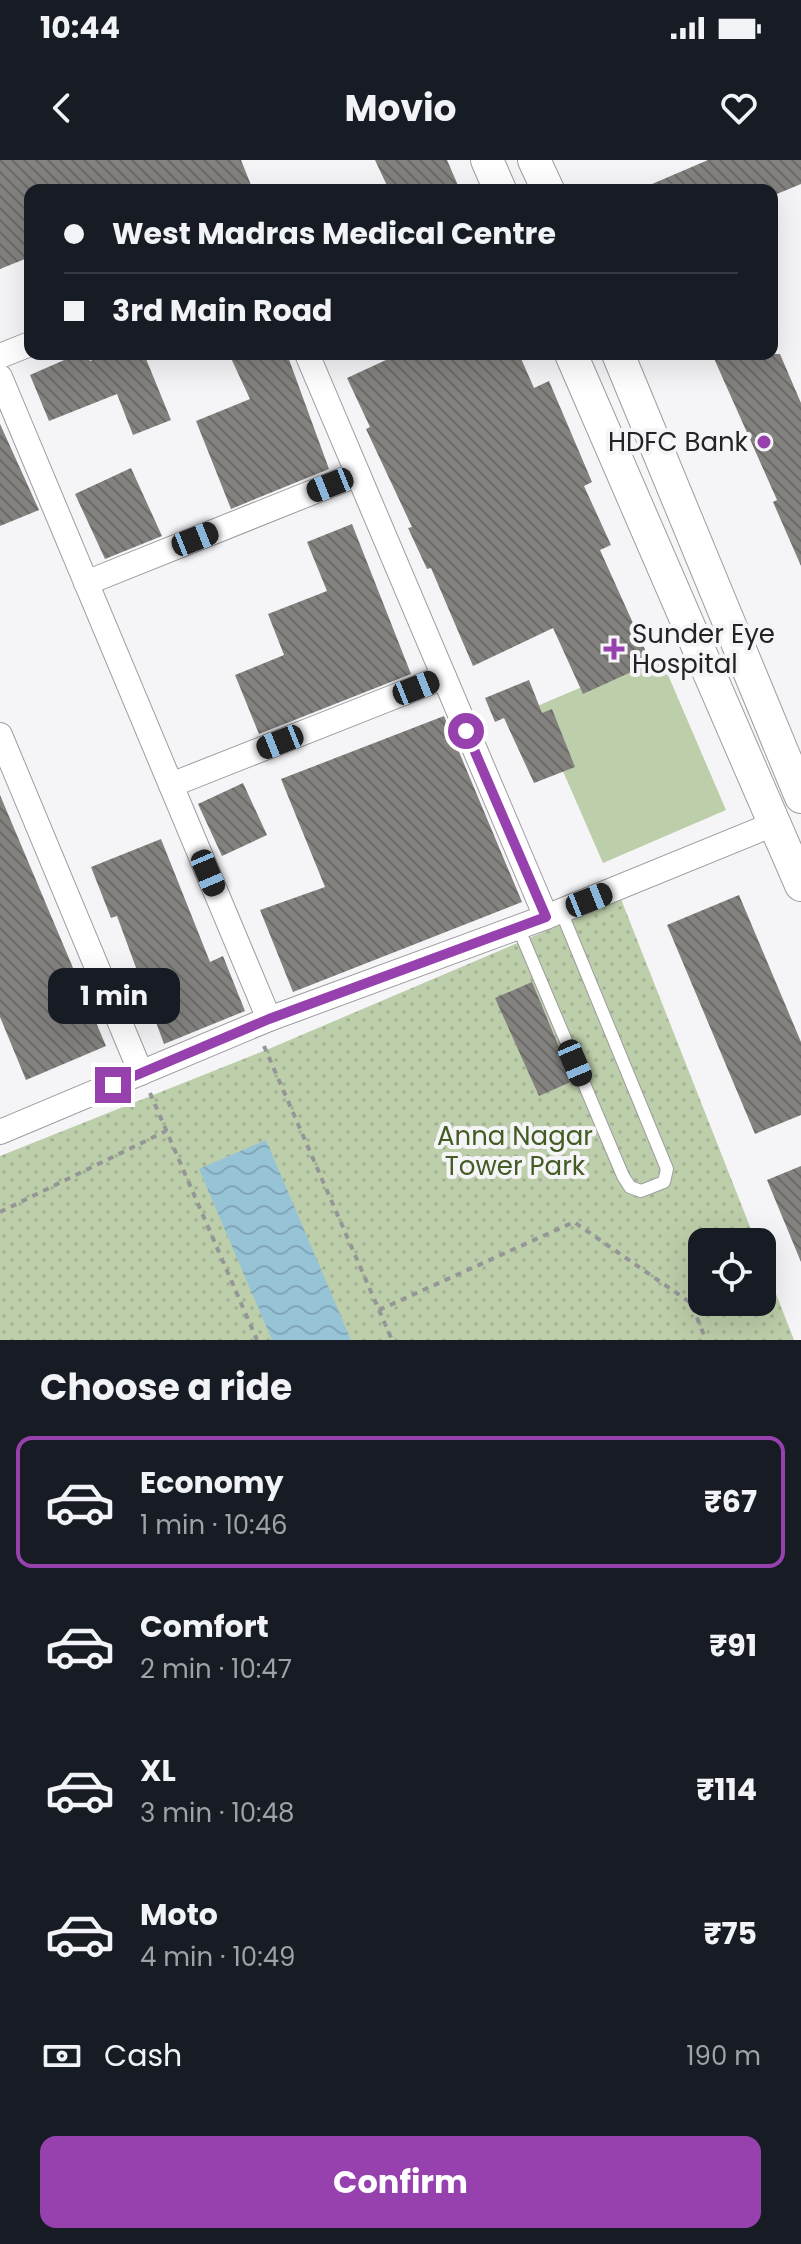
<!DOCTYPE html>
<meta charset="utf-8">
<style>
body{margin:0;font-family:Poppins,sans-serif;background:#20242c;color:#f1f3f6;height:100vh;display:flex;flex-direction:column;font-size:30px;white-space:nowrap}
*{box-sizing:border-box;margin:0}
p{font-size:26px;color:#9ea1a6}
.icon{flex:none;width:44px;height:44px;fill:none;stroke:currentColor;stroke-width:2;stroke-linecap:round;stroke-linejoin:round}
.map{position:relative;height:1180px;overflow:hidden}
.drawer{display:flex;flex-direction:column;background:#171b24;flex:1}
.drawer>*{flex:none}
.banner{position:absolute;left:24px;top:24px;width:754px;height:176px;border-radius:16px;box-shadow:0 8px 32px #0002;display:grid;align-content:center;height:176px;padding:0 40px;background:#171b24}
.fabs{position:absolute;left:688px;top:1068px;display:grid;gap:16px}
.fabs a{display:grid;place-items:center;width:88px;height:88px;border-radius:16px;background:#171b24;box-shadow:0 8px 32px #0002;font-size:40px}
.end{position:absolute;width:36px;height:36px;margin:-18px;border:10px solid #9741af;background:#fff;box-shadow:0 0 0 4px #fff}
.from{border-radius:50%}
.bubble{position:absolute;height:56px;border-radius:16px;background:#171b24;box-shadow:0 8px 32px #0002;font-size:26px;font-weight:700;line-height:56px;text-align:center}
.car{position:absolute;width:24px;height:48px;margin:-24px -12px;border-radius:10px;box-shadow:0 0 6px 2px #0007;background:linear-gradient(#222 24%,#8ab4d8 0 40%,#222 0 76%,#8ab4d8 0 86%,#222 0)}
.banner b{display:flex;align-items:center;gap:28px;height:76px;font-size:30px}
.banner b+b{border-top:2px solid #363941}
.banner i{width:20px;height:20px;background:#f1f3f6}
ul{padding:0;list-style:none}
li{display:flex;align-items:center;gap:24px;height:132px;margin:0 16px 12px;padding:0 24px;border:4px solid transparent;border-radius:16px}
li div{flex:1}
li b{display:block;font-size:30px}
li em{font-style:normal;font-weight:700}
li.active{border-color:#9741af}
li>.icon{width:72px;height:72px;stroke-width:1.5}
h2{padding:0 40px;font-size:36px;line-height:96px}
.pay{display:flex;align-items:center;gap:20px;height:88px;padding:0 40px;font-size:30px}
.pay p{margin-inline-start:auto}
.cta{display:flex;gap:16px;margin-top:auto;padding:16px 40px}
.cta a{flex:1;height:92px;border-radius:16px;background:#9741af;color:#fff;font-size:32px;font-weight:700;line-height:92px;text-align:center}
.status{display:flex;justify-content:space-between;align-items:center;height:56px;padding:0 40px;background:#171b24;direction:ltr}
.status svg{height:22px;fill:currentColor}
header{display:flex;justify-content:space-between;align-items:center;height:104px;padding:0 40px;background:#171b24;font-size:36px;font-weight:700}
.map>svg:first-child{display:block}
.green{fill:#bdceaa}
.park{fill:url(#park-dots)}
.water{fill:url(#water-waves)}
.building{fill:url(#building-back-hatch)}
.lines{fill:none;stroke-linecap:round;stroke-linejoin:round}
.service-casing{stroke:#9d9da0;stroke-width:14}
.minor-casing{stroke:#9d9da0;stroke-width:26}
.secondary-casing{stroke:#9d9da0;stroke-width:34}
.path{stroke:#969698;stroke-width:4;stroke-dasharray:6 6;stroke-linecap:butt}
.service{stroke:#fff;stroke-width:12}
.minor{stroke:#fff;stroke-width:24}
.secondary{stroke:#fff;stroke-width:32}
.route{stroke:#9741af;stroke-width:10}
.poi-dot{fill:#9741af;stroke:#f5f5f8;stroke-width:3}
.labels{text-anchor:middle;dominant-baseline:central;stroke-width:8;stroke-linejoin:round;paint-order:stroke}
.poi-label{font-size:26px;fill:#232324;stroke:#f5f5f8;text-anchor:end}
.park-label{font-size:26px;fill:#445b24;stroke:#f5f5f8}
</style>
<div class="status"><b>10:44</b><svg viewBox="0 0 49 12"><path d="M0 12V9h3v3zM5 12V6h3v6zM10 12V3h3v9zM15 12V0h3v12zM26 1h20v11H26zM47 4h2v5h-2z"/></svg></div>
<header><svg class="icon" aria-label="back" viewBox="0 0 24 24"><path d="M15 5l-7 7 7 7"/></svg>Movio<svg class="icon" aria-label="heart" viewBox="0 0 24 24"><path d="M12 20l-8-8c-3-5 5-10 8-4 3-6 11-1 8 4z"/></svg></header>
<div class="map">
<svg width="801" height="1180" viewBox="0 0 801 1180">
<defs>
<pattern id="park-dots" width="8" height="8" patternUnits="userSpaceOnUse" patternTransform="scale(2)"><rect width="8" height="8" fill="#bdceaa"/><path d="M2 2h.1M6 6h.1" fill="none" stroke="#a2b192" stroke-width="1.8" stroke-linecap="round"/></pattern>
<pattern id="water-waves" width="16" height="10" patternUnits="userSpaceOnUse" patternTransform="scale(2)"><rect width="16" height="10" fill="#96c3d6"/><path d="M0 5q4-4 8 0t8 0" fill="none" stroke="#81a7b8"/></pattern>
<pattern id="building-back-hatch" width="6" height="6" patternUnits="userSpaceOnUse" patternTransform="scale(2)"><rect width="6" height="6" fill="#84827f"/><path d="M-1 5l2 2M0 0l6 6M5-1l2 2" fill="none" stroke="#6c6a68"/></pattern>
</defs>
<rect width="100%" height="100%" fill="#f5f5f8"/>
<path class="green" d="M 659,494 L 726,650 L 603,703 L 535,547 Z"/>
<path class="park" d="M 621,739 L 756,1082 L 702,1082 L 702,1142 L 762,1142 L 762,1098 L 794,1180 L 0,1180 L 0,996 L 271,888 Z"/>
<path class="water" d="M 266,980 L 351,1180 L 272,1180 L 199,1009 Z"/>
<g class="building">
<path d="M 0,0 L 241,0 L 253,30 L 30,30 L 30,97 L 0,109 Z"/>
<path d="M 375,0 L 447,0 L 460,30 L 389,30 Z"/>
<path d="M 708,0 L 801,0 L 801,24 L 772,36 L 772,30 L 638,30 Z"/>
<path d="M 78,194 L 87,194 L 90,201 L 108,194 L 144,194 L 171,260 L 133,275 L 117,234 L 49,261 L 30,215 Z"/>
<path d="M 229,194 L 287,194 L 329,309 L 231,349 L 196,261 L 250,239 Z"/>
<path d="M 399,194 L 519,194 L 534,228 L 549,221 L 592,322 L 584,326 L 611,385 L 600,390 L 651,503 L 583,534 L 553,468 L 473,506 L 431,408 L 427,409 L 408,368 L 412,367 L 366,269 L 370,267 L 347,218 Z"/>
<path d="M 712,194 L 780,194 L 801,243 L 801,406 L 773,342 L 777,340 Z"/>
<path d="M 0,264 L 39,350 L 0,366 Z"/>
<path d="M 131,308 L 162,376 L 105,399 L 75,334 Z"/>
<path d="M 352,364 L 411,514 L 259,574 L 235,515 L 284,495 L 268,454 L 327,431 L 307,382 Z"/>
<path d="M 529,520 L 542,553 L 552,549 L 575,607 L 534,623 L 504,558 L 495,562 L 485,538 Z"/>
<path d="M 444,556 L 522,742 L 293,832 L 260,750 L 325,727 L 281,619 Z"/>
<path d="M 243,623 L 267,675 L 222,696 L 198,644 Z"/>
<path d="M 0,635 L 106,886 L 26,920 L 0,857 Z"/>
<path d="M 161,679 L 210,802 L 223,796 L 245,851 L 164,884 L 117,756 L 111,758 L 91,707 Z"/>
<path d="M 739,735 L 801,882 L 801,955 L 755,974 L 667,765 Z"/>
<path d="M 532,822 L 573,921 L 539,936 L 495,838 Z"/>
<path d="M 801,1006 L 801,1102 L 767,1020 Z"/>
</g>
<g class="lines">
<defs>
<path id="service" d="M 518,767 L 623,1016 L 630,1027 L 641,1031 L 664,1022 L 667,1009 L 561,751"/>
<g id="minor">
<path d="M 307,194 L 546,757"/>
<path d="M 0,196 L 30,184"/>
<path d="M 0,217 L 269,859"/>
<path d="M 86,423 L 358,314"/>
<path d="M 0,575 L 141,913"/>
<path d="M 171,625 L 444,517"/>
<path d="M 0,972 L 269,859 L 546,757 L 774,664"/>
</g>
<g id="secondary">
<path d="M 487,0 L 500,30"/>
<path d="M 534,0 L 548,30"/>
<path d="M 571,194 L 801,725"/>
<path d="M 618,194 L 801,637"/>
</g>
</defs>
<use href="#service" class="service-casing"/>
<use href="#minor" class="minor-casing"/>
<use href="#secondary" class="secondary-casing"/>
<g class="path">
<path d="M 264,886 L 392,1180"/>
<path d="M 150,933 L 257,1180"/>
<path d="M 0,1052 L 166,971"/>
<path d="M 379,1150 L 574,1062 L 691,1143 L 706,1180"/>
</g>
<use href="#service" class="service"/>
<use href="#minor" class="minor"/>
<use href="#secondary" class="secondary"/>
</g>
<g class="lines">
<path class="route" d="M 113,925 L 269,859 L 546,757 L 466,571"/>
</g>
<g class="poi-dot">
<circle cx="764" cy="282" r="8"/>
<path d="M610 477h8v8h8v8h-8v8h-8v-8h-8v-8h8z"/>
</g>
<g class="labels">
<g class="poi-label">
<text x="748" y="282">HDFC Bank</text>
<text x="632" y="474" text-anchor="start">Sunder Eye<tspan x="632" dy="30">Hospital</tspan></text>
</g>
<g class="park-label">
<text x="515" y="976">Anna Nagar<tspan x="515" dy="30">Tower Park</tspan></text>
</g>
</g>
</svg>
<div class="fabs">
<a><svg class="icon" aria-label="locate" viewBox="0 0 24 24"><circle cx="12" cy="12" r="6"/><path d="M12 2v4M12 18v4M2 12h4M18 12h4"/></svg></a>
</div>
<i class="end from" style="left:466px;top:571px"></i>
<i class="end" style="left:113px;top:925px"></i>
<div class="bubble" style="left:48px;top:808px;width:132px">1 min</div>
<i class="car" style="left:330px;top:325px;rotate:248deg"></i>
<i class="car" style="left:195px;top:379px;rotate:68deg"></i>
<i class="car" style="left:416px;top:528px;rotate:68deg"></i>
<i class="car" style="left:280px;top:582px;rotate:248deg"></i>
<i class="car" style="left:208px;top:713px;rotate:157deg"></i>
<i class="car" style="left:589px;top:740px;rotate:68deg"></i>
<i class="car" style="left:575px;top:903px;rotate:157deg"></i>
<div class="banner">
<b><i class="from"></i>West Madras Medical Centre</b>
<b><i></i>3rd Main Road</b>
</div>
</div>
<section class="drawer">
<h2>Choose a ride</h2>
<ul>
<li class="active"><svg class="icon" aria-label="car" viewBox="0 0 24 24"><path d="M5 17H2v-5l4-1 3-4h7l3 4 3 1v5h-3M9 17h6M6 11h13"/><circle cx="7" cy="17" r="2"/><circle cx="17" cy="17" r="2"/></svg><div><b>Economy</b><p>1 min · 10:46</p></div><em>₹67</em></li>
<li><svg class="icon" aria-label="car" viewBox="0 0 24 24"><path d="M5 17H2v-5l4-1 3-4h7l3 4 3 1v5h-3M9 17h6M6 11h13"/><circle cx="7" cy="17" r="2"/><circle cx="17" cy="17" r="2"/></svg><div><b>Comfort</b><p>2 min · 10:47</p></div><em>₹91</em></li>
<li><svg class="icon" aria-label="car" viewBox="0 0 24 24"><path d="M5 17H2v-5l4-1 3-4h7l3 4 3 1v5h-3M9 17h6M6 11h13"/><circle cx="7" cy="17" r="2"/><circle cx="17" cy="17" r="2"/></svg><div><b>XL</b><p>3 min · 10:48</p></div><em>₹114</em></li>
<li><svg class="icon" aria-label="car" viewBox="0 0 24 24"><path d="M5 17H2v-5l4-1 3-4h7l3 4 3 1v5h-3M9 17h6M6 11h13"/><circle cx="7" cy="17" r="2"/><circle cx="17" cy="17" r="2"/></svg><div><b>Moto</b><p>4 min · 10:49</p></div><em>₹75</em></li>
</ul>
<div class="pay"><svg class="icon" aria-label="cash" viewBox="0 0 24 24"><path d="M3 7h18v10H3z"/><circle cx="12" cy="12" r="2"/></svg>Cash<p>190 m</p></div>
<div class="cta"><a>Confirm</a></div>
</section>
